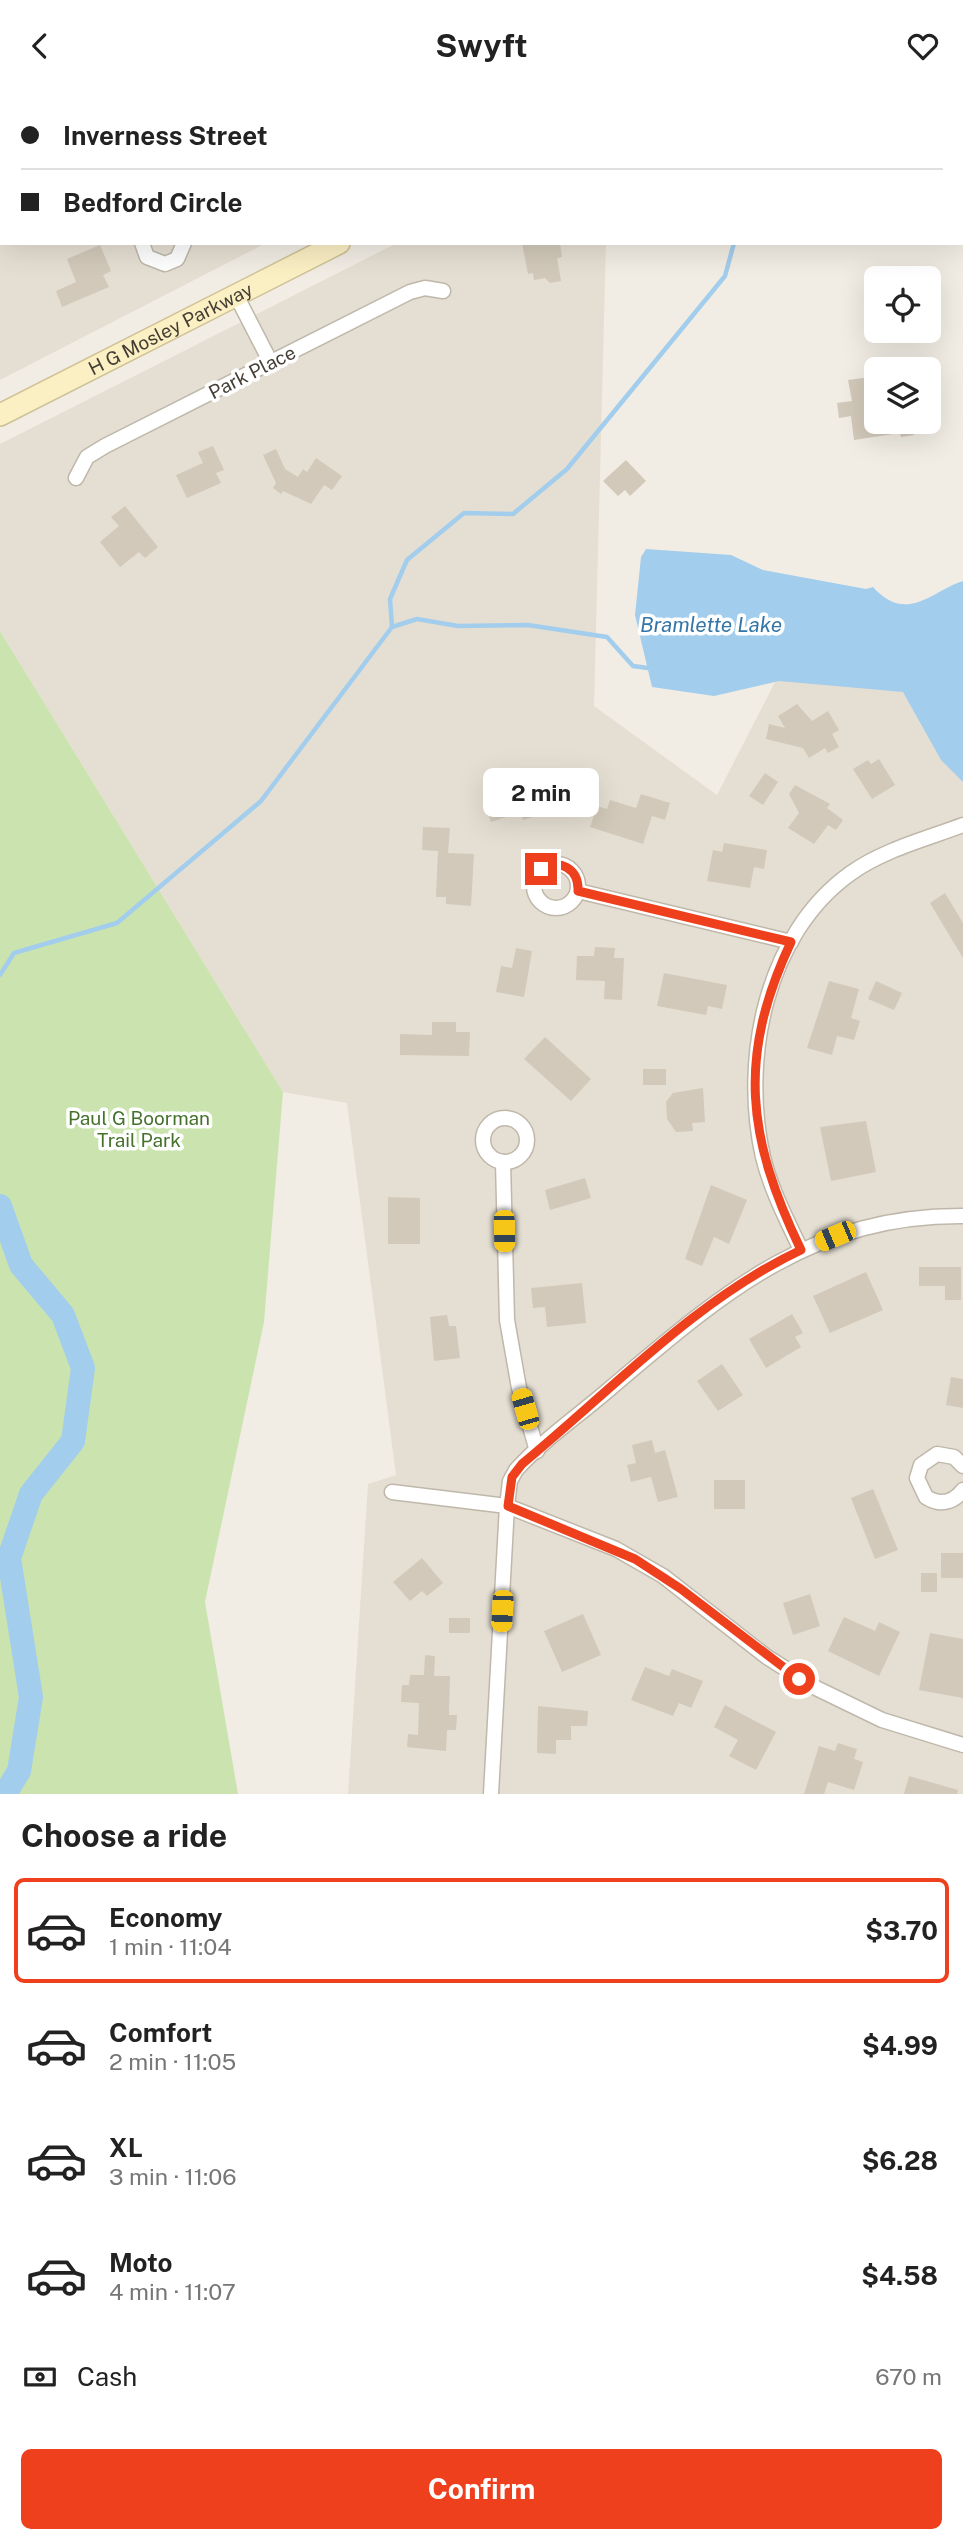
<!DOCTYPE html>
<meta charset="utf-8">
<style>
body{margin:0;font-family:"Public Sans",sans-serif;background:#f2f2f2;color:#222;height:100vh;display:flex;flex-direction:column;font-size:26px;white-space:nowrap}
*{box-sizing:border-box;margin:0}
p{font-size:23px;color:#767676}
.icon{flex:none;width:38px;height:38px;fill:none;stroke:currentColor;stroke-width:2;stroke-linecap:round;stroke-linejoin:round}
.map{position:relative;height:1703px;overflow:hidden}
.details{display:flex;flex-direction:column;background:#fff;flex:1}
.details>*{flex:none}
.guide{position:absolute;left:0px;top:0px;width:964px;height:154px;box-shadow:0 7px 28px #0002;display:grid;align-content:center;height:154px;padding:0 21px;background:#fff}
.buttons{position:absolute;left:864px;top:175px;display:grid;gap:14px}
.buttons a{display:grid;place-items:center;width:77px;height:77px;border-radius:10px;background:#fff;box-shadow:0 7px 28px #0002;font-size:35px}
.end{position:absolute;width:32px;height:32px;margin:-16px;border:9px solid #ef401e;background:#fff;box-shadow:0 0 0 4px #fff}
.from{border-radius:50%}
.bubble{position:absolute;height:49px;border-radius:10px;background:#fff;box-shadow:0 7px 28px #0002;font-size:23px;font-weight:700;line-height:49px;text-align:center}
.car{position:absolute;width:21px;height:42px;margin:-21px -10px;border-radius:9px;box-shadow:0 0 5px 2px #0007;background:linear-gradient(#f5c518 24%,#345 0 40%,#f5c518 0 76%,#345 0 86%,#f5c518 0)}
.guide b{display:flex;align-items:center;gap:24px;height:66px;font-size:26px}
.guide b+b{border-top:2px solid #e0e0e0}
.guide i{width:18px;height:18px;background:#222}
ul{padding:0;list-style:none}
li{display:flex;align-items:center;gap:21px;height:105px;margin:0 14px 10px;padding:0 7px;border:4px solid transparent;border-radius:10px}
li div{flex:1}
li b{display:block;font-size:26px}
li em{font-style:normal;font-weight:700}
li.selected{border-color:#ef401e}
li>.icon{width:63px;height:63px;stroke-width:1.5}
h2{padding:0 21px;font-size:32px;line-height:84px}
.pay{display:flex;align-items:center;gap:18px;height:77px;padding:0 21px;font-size:26px}
.pay p{margin-inline-start:auto}
.primary-button{display:flex;gap:14px;margin-top:auto;padding:14px 21px}
.primary-button a{flex:1;height:80px;border-radius:10px;background:#ef401e;color:#fff;font-size:28px;font-weight:700;line-height:80px;text-align:center}
header{display:flex;justify-content:space-between;align-items:center;height:91px;padding:0 21px;background:#fff;font-size:32px;font-weight:700}
.map>svg:first-child{display:block}
.residential{fill:#e5dfd3}
.green{fill:#cbe4af}
.water{fill:#a3cdec}
.lines{fill:none;stroke-linecap:round;stroke-linejoin:round}
.stream{stroke:#a3cdec;stroke-width:4.5}
.river{stroke:#a3cdec;stroke-width:24}
.building{fill:#d2c9ba}
.street-casing{stroke:#bfb8aa;stroke-width:17}
.secondary-casing{stroke:#cfc196;stroke-width:24}
.street{stroke:#fff;stroke-width:14}
.secondary{stroke:#fbefc4;stroke-width:21}
.route{stroke:#ef401e;stroke-width:9}
.labels{text-anchor:middle;dominant-baseline:central;stroke-width:7;stroke-linejoin:round;paint-order:stroke}
.street-label{font-size:19px;fill:#433d34;stroke:#fff}
.park-label{font-size:19px;fill:#45712b;stroke:#fff}
.water-label{font-size:21px;font-style:italic;fill:#3476a8;stroke:#fff}
</style>
<header><svg class="icon" aria-label="back" viewBox="0 0 24 24"><path d="M15 5l-7 7 7 7"/></svg>Swyft<svg class="icon" aria-label="heart" viewBox="0 0 24 24"><path d="M12 20l-8-8c-3-5 5-10 8-4 3-6 11-1 8 4z"/></svg></header>
<div class="map">
<svg width="963" height="1703" viewBox="0 0 963 1703">
<rect width="100%" height="100%" fill="#f1ede4"/>
<g class="residential">
<path d="M 0,0 L 963,0 L 963,10 L 962,2 L 2,2 L 2,152 L 266,152 L 0,289 Z"/>
<path d="M 397,152 L 606,152 L 594,615 L 717,704 L 792,558 L 963,539 L 963,1703 L 348,1703 L 368,1393 L 396,1384 L 347,1012 L 283,1001 L 0,540 L 0,353 Z"/>
</g>
<path class="green" d="M 0,540 L 283,1001 L 264,1231 L 205,1511 L 238,1703 L 0,1703 Z"/>
<path class="water" d="M 646,458 L 731,464 L 763,479 L 866,498 L 873,496 C 907,534 933,499 963,490 L 963,691 L 941,669 L 903,601 L 779,590 L 714,605 L 652,596 L 635,524 L 641,466 Z"/>
<g class="lines">
<g class="stream">
<path d="M 392,536 L 417,528 L 458,535 L 528,534 L 607,546 L 633,575 L 648,577"/>
<path d="M 0,884 L 14,862 L 117,832 L 261,710 L 392,536 L 390,508 L 407,469 L 464,422 L 513,423 L 567,378 L 725,185 L 734,152"/>
</g>
<path class="river" d="M 0,1115 L 21,1174 L 63,1224 L 83,1277 L 73,1350 L 31,1403 L 9,1467 L 31,1606 L 19,1680 L 5,1703"/>
</g>
<g class="building">
<path d="M 522,152 L 560,152 L 562,166 L 557,167 L 561,190 L 550,192 L 545,187 L 534,189 L 533,182 L 528,183 Z"/>
<path d="M 100,154 L 111,180 L 103,184 L 109,196 L 62,216 L 56,200 L 76,191 L 67,168 Z"/>
<path d="M 871,286 L 875,301 L 872,302 L 877,331 L 912,331 L 914,344 L 901,346 L 900,342 L 854,349 L 851,325 L 839,327 L 837,312 L 852,310 L 848,289 Z"/>
<path d="M 213,355 L 224,379 L 216,382 L 221,392 L 187,407 L 176,384 L 203,372 L 198,361 Z"/>
<path d="M 276,358 L 285,378 L 298,386 L 303,378 L 307,381 L 316,367 L 342,385 L 332,399 L 324,394 L 311,413 L 283,400 L 281,403 L 273,397 L 276,392 L 263,364 Z"/>
<path d="M 626,369 L 646,390 L 630,405 L 625,399 L 618,405 L 603,390 Z"/>
<path d="M 125,415 L 158,456 L 145,467 L 139,461 L 120,476 L 100,451 L 119,435 L 111,426 Z"/>
<path d="M 797,613 L 812,630 L 828,620 L 839,639 L 832,643 L 839,656 L 828,662 L 825,657 L 809,667 L 803,657 L 766,648 L 769,633 L 785,637 L 778,625 Z"/>
<path d="M 879,668 L 895,694 L 872,708 L 853,678 L 868,669 L 871,673 Z"/>
<path d="M 517,678 L 523,696 L 543,690 L 548,706 L 535,710 L 539,724 L 523,729 L 521,721 L 491,731 L 485,714 L 506,707 L 498,683 Z"/>
<path d="M 765,682 L 778,691 L 763,714 L 749,705 Z"/>
<path d="M 795,694 L 830,713 L 827,717 L 843,729 L 836,739 L 828,734 L 814,753 L 788,737 L 799,722 L 789,703 Z"/>
<path d="M 641,703 L 670,712 L 665,729 L 652,725 L 643,753 L 590,736 L 597,715 L 607,718 L 610,709 L 636,717 Z"/>
<path d="M 423,736 L 450,737 L 448,762 L 474,763 L 471,815 L 446,813 L 446,806 L 436,806 L 438,760 L 422,759 Z"/>
<path d="M 724,752 L 767,759 L 764,778 L 754,776 L 750,797 L 707,790 L 713,759 L 722,761 Z"/>
<path d="M 945,802 L 963,832 L 963,867 L 930,812 Z"/>
<path d="M 595,856 L 615,857 L 614,867 L 624,867 L 622,909 L 604,908 L 605,890 L 576,889 L 577,865 L 594,865 Z"/>
<path d="M 516,857 L 532,860 L 524,906 L 496,901 L 501,875 L 512,877 Z"/>
<path d="M 664,882 L 727,894 L 722,918 L 708,915 L 706,924 L 657,915 Z"/>
<path d="M 829,890 L 859,898 L 851,927 L 860,930 L 854,949 L 837,945 L 832,964 L 807,957 Z"/>
<path d="M 876,890 L 902,902 L 894,919 L 868,908 Z"/>
<path d="M 432,931 L 456,931 L 456,941 L 470,941 L 469,965 L 400,964 L 400,943 L 432,944 Z"/>
<path d="M 545,946 L 591,988 L 571,1010 L 524,968 Z"/>
<rect x="643" y="978" width="23" height="16"/>
<path d="M 703,997 L 705,1031 L 692,1032 L 693,1040 L 676,1041 L 667,1028 L 666,1011 L 673,1002 Z"/>
<path d="M 866,1030 L 876,1081 L 831,1090 L 820,1036 Z"/>
<path d="M 585,1087 L 591,1107 L 550,1119 L 545,1099 Z"/>
<path d="M 711,1094 L 747,1109 L 729,1153 L 714,1146 L 702,1175 L 685,1168 Z"/>
<path d="M 388,1106 L 420,1107 L 420,1153 L 388,1153 Z"/>
<path d="M 919,1176 L 961,1176 L 961,1209 L 945,1209 L 945,1195 L 919,1195 Z"/>
<path d="M 866,1181 L 883,1219 L 830,1242 L 813,1205 Z"/>
<path d="M 582,1192 L 586,1232 L 547,1236 L 545,1216 L 533,1217 L 531,1197 Z"/>
<path d="M 792,1223 L 803,1242 L 795,1246 L 801,1256 L 766,1277 L 749,1248 Z"/>
<path d="M 447,1224 L 449,1235 L 456,1235 L 460,1267 L 434,1270 L 430,1226 Z"/>
<path d="M 722,1273 L 743,1304 L 718,1320 L 697,1290 Z"/>
<path d="M 951,1286 L 963,1288 L 963,1317 L 946,1314 Z"/>
<path d="M 652,1349 L 655,1362 L 665,1359 L 678,1406 L 658,1411 L 651,1386 L 631,1391 L 627,1374 L 636,1372 L 632,1354 Z"/>
<rect x="714" y="1389" width="31" height="29"/>
<path d="M 873,1398 L 898,1459 L 875,1468 L 851,1407 Z"/>
<rect x="941" y="1462" width="22" height="25"/>
<path d="M 422,1467 L 443,1492 L 427,1505 L 422,1500 L 410,1510 L 393,1491 Z"/>
<rect x="921" y="1482" width="16" height="19"/>
<path d="M 810,1503 L 820,1535 L 793,1544 L 783,1512 Z"/>
<path d="M 583,1523 L 601,1564 L 562,1581 L 544,1540 Z"/>
<path d="M 844,1526 L 875,1540 L 879,1531 L 900,1541 L 879,1585 L 828,1560 Z"/>
<rect x="449" y="1527" width="21" height="15"/>
<path d="M 930,1542 L 963,1548 L 963,1607 L 919,1599 Z"/>
<path d="M 425,1564 L 435,1565 L 434,1585 L 450,1585 L 449,1624 L 457,1624 L 456,1639 L 447,1639 L 446,1660 L 407,1656 L 408,1643 L 418,1644 L 419,1612 L 401,1611 L 402,1594 L 409,1594 L 410,1584 L 424,1584 Z"/>
<path d="M 645,1576 L 669,1585 L 672,1578 L 703,1590 L 691,1617 L 679,1612 L 673,1625 L 631,1609 Z"/>
<path d="M 725,1614 L 776,1641 L 756,1679 L 729,1665 L 738,1649 L 714,1636 Z"/>
<path d="M 538,1615 L 588,1620 L 587,1635 L 571,1635 L 571,1649 L 556,1649 L 556,1663 L 537,1662 Z"/>
<path d="M 838,1652 L 857,1658 L 854,1668 L 863,1671 L 854,1699 L 828,1691 L 824,1703 L 804,1703 L 819,1655 L 835,1660 Z"/>
<path d="M 909,1685 L 958,1699 L 957,1703 L 904,1703 Z"/>
</g>
<g class="lines">
<defs>
<g id="street">
<path d="M 484,0 L 484,2"/>
<path d="M 100,2 L 100,0"/>
<path d="M 142,152 L 147,166 L 165,173 L 177,168 L 184,152"/>
<path d="M 236,204 L 271,272"/>
<path d="M 76,387 L 87,366 L 105,355 L 410,201 L 425,197 L 443,200"/>
<circle cx="556" cy="795" r="22"/>
<path d="M 578,800 L 791,851"/>
<circle cx="505" cy="1049" r="22"/>
<path d="M 503,1071 L 507,1229 L 519,1297 L 537,1360"/>
<path d="M 801,1159 C 787,1129 771,1099 763,1066 C 741,969 765,843 851,782 C 883,759 926,748 963,734"/>
<path d="M 963,1375 L 954,1366 L 937,1363 L 921,1374 L 917,1387 L 926,1406 C 940,1415 953,1412 963,1399"/>
<path d="M 392,1401 L 507,1415 L 616,1458 L 663,1485 L 767,1566 L 816,1597 L 882,1629 L 963,1654"/>
<path d="M 491,1703 L 507,1415 L 510,1390 L 516,1379 C 544,1348 581,1323 613,1295 C 722,1203 811,1124 963,1125"/>
</g>
<g id="secondary">
<path d="M 962,42 L 963,42"/>
<path id="s1" d="M 0,324 L 339,152"/>
</g>
</defs>
<use href="#street" class="street-casing"/>
<use href="#secondary" class="secondary-casing"/>
<use href="#street" class="street"/>
<use href="#secondary" class="secondary"/>
</g>
<g class="lines">
<path class="route" d="M 541,778 C 560,767 579,778 578,800 L 791,851 C 737,966 747,1047 801,1159 C 695,1209 612,1299 522,1373 L 512,1386 L 508,1415 L 635,1468 L 681,1498 L 799,1588"/>
</g>
<g class="labels">
<g class="street-label">
<text stroke="none"><textPath href="#s1" startOffset="191">H G Mosley Parkway</textPath></text>
<text transform="translate(252 281) rotate(-27)">Park Place</text>
</g>
<g class="park-label">
<text x="139" y="1027">Paul G Boorman<tspan x="139" dy="22">Trail Park</tspan></text>
</g>
<g class="water-label">
<text x="711" y="533">Bramlette Lake</text>
</g>
</g>
</svg>
<div class="buttons">
<a><svg class="icon" aria-label="locate" viewBox="0 0 24 24"><circle cx="12" cy="12" r="6"/><path d="M12 2v4M12 18v4M2 12h4M18 12h4"/></svg></a>
<a><svg class="icon" aria-label="layers" viewBox="0 0 24 24"><path d="M12 4l9 5-9 5-9-5zM3 14l9 5 9-5"/></svg></a>
</div>
<i class="end from" style="left:799px;top:1588px"></i>
<i class="end" style="left:541px;top:778px"></i>
<div class="bubble" style="left:483px;top:677px;width:116px">2 min</div>
<i class="car" style="left:504px;top:1140px;rotate:179deg"></i>
<i class="car" style="left:835px;top:1145px;rotate:247deg"></i>
<i class="car" style="left:525px;top:1318px;rotate:344deg"></i>
<i class="car" style="left:502px;top:1520px;rotate:183deg"></i>
<div class="guide">
<b><i class="from"></i>Inverness Street</b>
<b><i></i>Bedford Circle</b>
</div>
</div>
<section class="details">
<h2>Choose a ride</h2>
<ul>
<li class="selected"><svg class="icon" aria-label="car" viewBox="0 0 24 24"><path d="M5 17H2v-5l4-1 3-4h7l3 4 3 1v5h-3M9 17h6M6 11h13"/><circle cx="7" cy="17" r="2"/><circle cx="17" cy="17" r="2"/></svg><div><b>Economy</b><p>1 min · 11:04</p></div><em>$3.70</em></li>
<li><svg class="icon" aria-label="car" viewBox="0 0 24 24"><path d="M5 17H2v-5l4-1 3-4h7l3 4 3 1v5h-3M9 17h6M6 11h13"/><circle cx="7" cy="17" r="2"/><circle cx="17" cy="17" r="2"/></svg><div><b>Comfort</b><p>2 min · 11:05</p></div><em>$4.99</em></li>
<li><svg class="icon" aria-label="car" viewBox="0 0 24 24"><path d="M5 17H2v-5l4-1 3-4h7l3 4 3 1v5h-3M9 17h6M6 11h13"/><circle cx="7" cy="17" r="2"/><circle cx="17" cy="17" r="2"/></svg><div><b>XL</b><p>3 min · 11:06</p></div><em>$6.28</em></li>
<li><svg class="icon" aria-label="car" viewBox="0 0 24 24"><path d="M5 17H2v-5l4-1 3-4h7l3 4 3 1v5h-3M9 17h6M6 11h13"/><circle cx="7" cy="17" r="2"/><circle cx="17" cy="17" r="2"/></svg><div><b>Moto</b><p>4 min · 11:07</p></div><em>$4.58</em></li>
</ul>
<div class="pay"><svg class="icon" aria-label="cash" viewBox="0 0 24 24"><path d="M3 7h18v10H3z"/><circle cx="12" cy="12" r="2"/></svg>Cash<p>670 m</p></div>
<div class="primary-button"><a>Confirm</a></div>
</section>
